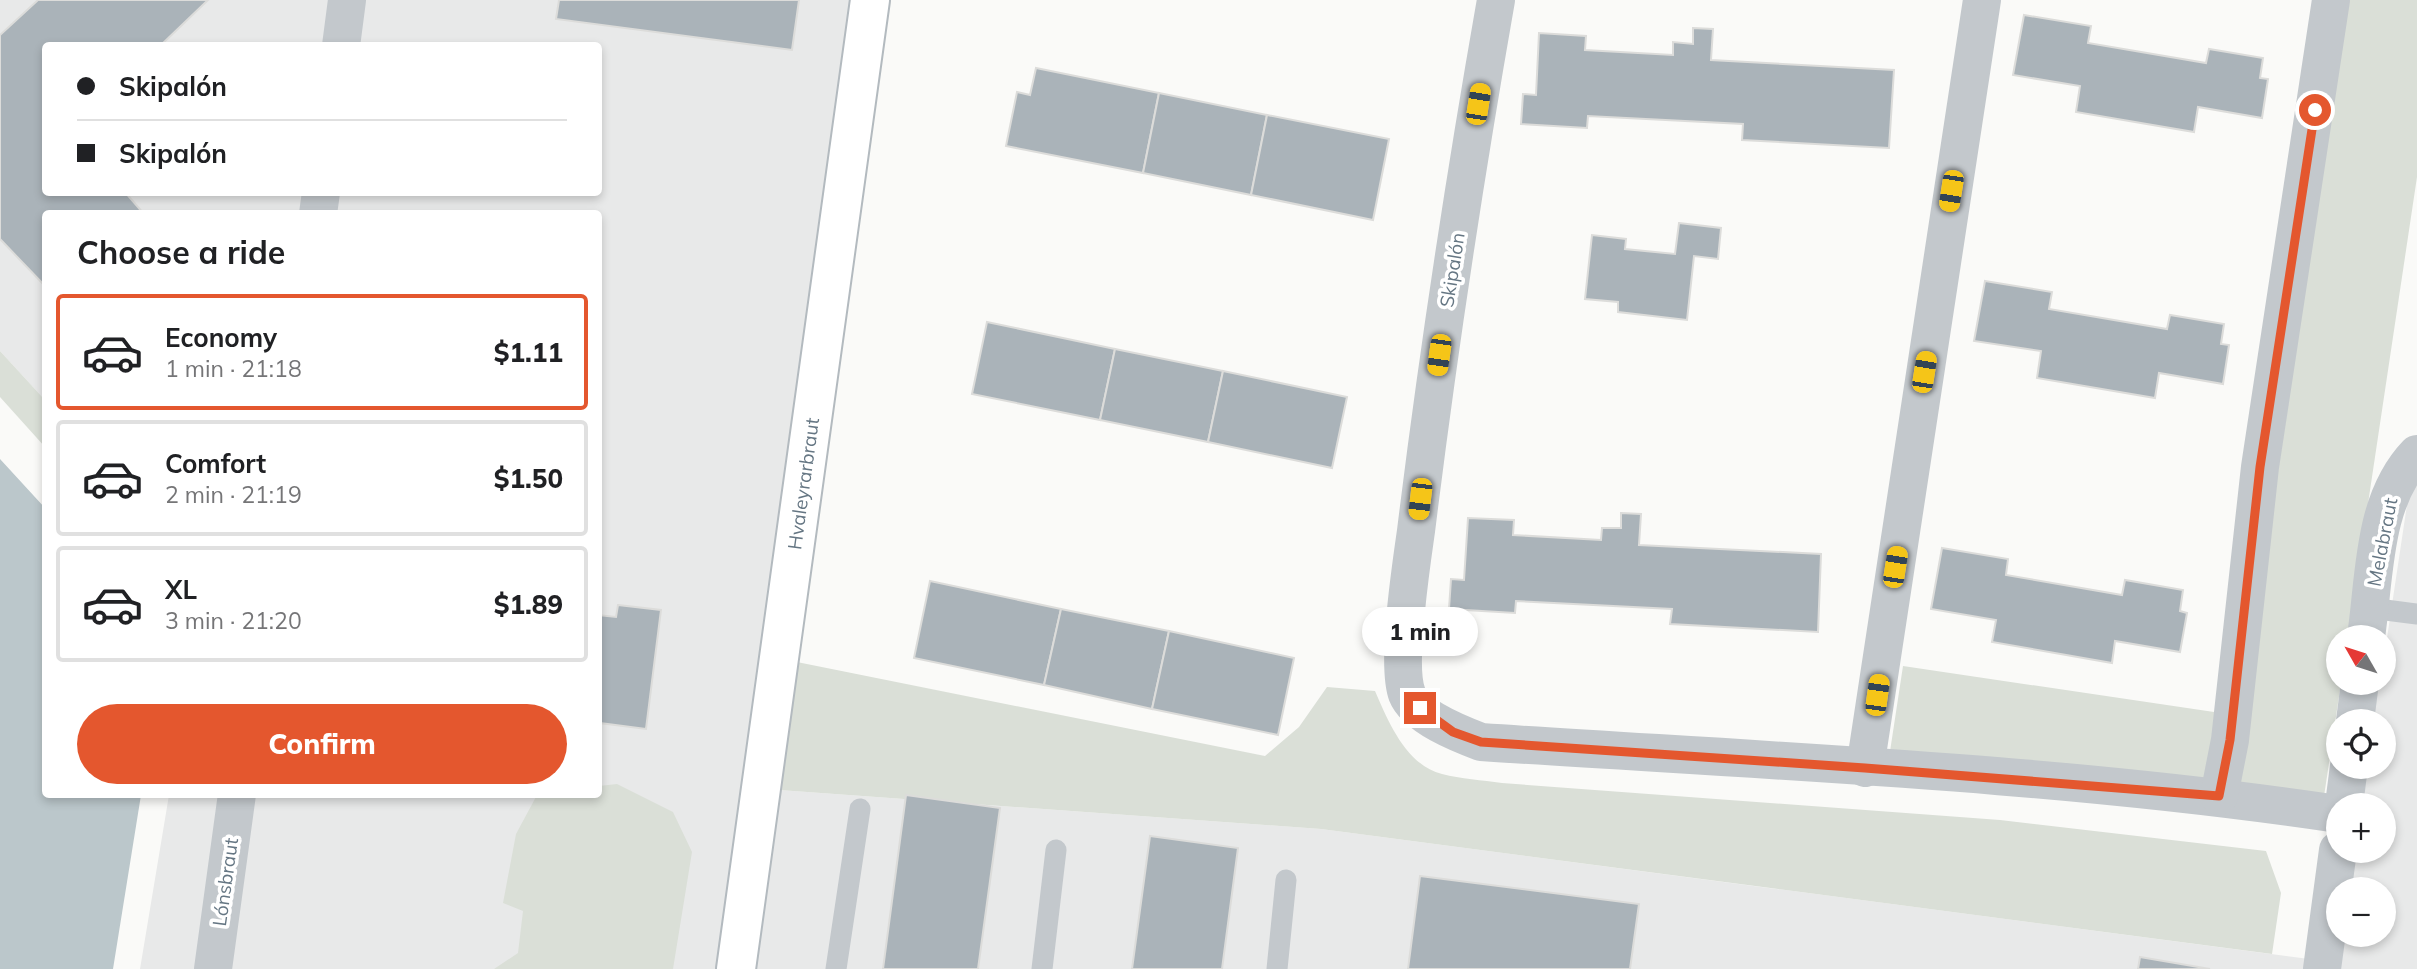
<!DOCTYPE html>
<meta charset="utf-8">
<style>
body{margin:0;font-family:Mulish,sans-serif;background:#f6f6f6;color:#202124;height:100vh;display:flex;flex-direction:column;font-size:26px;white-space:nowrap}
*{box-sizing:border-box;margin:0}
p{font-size:23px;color:#757577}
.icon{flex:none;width:38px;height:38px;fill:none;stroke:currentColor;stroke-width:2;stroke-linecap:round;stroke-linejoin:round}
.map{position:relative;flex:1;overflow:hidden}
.details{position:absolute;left:42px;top:210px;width:560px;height:588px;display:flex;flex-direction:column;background:#fff;border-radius:7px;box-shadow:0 4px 10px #0003}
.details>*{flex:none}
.guide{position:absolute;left:42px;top:42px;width:560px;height:154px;border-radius:7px;box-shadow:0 4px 10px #0003;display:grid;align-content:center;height:154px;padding:0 35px;background:#fff}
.needle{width:46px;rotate:309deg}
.tools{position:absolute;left:2326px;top:625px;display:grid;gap:14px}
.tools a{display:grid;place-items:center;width:70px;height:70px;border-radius:50%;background:#fff;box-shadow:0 4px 10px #0003;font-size:35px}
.end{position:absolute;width:32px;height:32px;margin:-16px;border:9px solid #e4572e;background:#fff;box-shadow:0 0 0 4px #fff}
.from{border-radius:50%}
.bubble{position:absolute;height:49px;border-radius:24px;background:#fff;box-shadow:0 4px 10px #0003;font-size:23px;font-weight:800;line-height:49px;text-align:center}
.car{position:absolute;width:21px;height:42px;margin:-21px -10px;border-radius:9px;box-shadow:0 0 5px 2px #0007;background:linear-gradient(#f5c518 24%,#345 0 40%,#f5c518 0 76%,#345 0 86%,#f5c518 0)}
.guide b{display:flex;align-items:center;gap:24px;height:66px;font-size:26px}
.guide b+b{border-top:2px solid #e0e0e0}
.guide i{width:18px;height:18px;background:#202124}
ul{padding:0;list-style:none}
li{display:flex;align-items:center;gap:21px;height:116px;margin:0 14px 10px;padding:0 21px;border:4px solid #e0e0e0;border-radius:7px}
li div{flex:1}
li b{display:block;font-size:26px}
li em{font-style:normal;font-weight:800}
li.selected{border-color:#e4572e}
li>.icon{width:63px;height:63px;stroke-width:1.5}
h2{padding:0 35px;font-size:32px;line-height:84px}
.button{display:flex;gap:14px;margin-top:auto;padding:14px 35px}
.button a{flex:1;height:80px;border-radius:42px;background:#e4572e;color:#fff;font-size:28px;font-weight:800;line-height:80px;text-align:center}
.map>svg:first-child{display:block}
.built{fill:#e8e9e9;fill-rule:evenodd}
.green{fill:#dadfd7}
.water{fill:#bbc7cb}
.building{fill:#aab3b9;stroke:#dcdcda;stroke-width:2}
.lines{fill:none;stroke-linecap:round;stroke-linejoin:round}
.secondary-casing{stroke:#b3babf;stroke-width:42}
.lane{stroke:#c3c8cc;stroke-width:21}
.street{stroke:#c3c8cc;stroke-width:38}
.secondary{stroke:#fff;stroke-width:38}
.route{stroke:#e4572e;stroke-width:9}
.labels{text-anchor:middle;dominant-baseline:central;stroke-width:7;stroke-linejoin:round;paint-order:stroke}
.street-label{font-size:19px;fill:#657683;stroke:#fff}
</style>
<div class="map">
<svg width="2417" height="969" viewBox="0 0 2417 969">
<rect width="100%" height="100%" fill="#fafaf8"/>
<path class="built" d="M 0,0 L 886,0 L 753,788 L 1321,829 L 2332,962 L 2339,935 L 2384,934 L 2384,889 L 2346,889 L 2351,851 L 2384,850 L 2384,805 L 2357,805 L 2362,767 L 2384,766 L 2384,721 L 2371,721 L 2379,683 L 2384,682 L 2384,658 L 2414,458 L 2417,458 L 2417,969 L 140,969 L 169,795 L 598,794 L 598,214 L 46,214 L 45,400 L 0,351 ZM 46,46 L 598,46 L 598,192 L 46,192 Z"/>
<g class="green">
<path d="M 2349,0 L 2417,0 L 2417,177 L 2348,637 L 2338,637 L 2338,682 L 2341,683 L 2320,823 L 1889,758 L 1903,666 L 2241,716 Z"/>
<path d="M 0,351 L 45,400 L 45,447 L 0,397 Z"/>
<path d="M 777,658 L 1265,756 L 1299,727 L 1327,687 L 1375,691 C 1388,721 1406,765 1442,774 C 1461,779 1482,780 1502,783 L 2000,820 L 2266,851 L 2281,893 L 2272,954 L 1321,829 L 752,788 Z"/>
<path d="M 617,784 L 673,812 L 692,852 L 673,969 L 494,969 L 518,953 L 523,911 L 503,903 L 516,834 L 537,795 L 598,794 L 599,786 Z"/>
</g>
<path class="water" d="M 0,459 L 45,508 L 46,794 L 141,795 L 113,969 L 0,969 Z"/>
<g class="building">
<path d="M 38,0 L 208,0 L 160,46 L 46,46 L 46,192 L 125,192 L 144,214 L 46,214 L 46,287 L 0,239 L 0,35 Z"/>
<path d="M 559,0 L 799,0 L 792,50 L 556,19 Z"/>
<path d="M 2024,15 L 2091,26 L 2088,43 L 2206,63 L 2209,49 L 2263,58 L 2260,78 L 2268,79 L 2262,118 L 2198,107 L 2194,132 L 2076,112 L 2080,86 L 2013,75 Z"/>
<path d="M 1693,28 L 1713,29 L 1711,60 L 1894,70 L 1889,148 L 1742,140 L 1743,124 L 1588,116 L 1587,128 L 1521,124 L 1523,94 L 1536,95 L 1539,33 L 1586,36 L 1585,50 L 1673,55 L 1673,42 L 1693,44 Z"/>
<path d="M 1036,68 L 1159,93 L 1143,173 L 1006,146 L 1017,92 L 1030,95 Z"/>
<path d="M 1159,93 L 1267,115 L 1251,195 L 1143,173 Z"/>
<path d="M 1267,115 L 1389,139 L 1373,220 L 1251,195 Z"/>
<path d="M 1679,223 L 1721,228 L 1718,259 L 1694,256 L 1687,320 L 1618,312 L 1618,302 L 1585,299 L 1592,235 L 1626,239 L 1625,249 L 1675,254 Z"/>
<path d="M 1985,281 L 2052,292 L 2049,309 L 2167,329 L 2170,315 L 2224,324 L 2221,344 L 2229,345 L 2223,384 L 2159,373 L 2155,398 L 2037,378 L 2041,351 L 1974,341 Z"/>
<path d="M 987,322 L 1115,349 L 1100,420 L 972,394 Z"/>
<path d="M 1115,349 L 1223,371 L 1208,442 L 1100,420 Z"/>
<path d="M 1223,371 L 1347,397 L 1332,468 L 1208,442 Z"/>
<path d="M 1621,513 L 1641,514 L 1639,545 L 1821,554 L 1818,632 L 1670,624 L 1672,609 L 1516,601 L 1515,613 L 1449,609 L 1451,579 L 1464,580 L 1468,518 L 1514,520 L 1513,535 L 1601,540 L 1602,528 L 1621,528 Z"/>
<path d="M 1942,548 L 2008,559 L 2006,575 L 2122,595 L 2125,580 L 2183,590 L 2180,611 L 2187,613 L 2180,652 L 2115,641 L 2112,663 L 1992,642 L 1996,620 L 1931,609 Z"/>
<path d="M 930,581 L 1061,609 L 1044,685 L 914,658 Z"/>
<path d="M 618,605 L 661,610 L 646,729 L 600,723 L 598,615 L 616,617 Z"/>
<path d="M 1061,609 L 1169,631 L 1152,709 L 1044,685 Z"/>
<path d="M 1169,631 L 1294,658 L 1278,735 L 1152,709 Z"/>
<path d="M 906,795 L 1000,808 L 978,969 L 883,969 Z"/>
<path d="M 1150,836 L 1238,848 L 1222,969 L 1132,969 Z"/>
<path d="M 1420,876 L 1639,904 L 1630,969 L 1408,969 Z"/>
<path d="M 2140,957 L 2210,969 L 2138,969 Z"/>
</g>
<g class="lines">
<defs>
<g id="secondary">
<path id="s1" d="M 736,969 L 870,0"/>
</g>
</defs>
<use href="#secondary" class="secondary-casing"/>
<g class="lane">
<path d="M 2370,608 L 2417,614"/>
<path d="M 836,969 L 860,809"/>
<path d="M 1042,969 L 1056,850"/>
<path d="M 1277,969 L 1286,880"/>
</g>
<g class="street">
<path d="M 1496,0 C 1465,176 1438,353 1416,531 C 1411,566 1396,665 1407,694 C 1416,717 1460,734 1481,742 C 1767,761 2055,772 2338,814"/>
<path d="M 341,46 L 347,0"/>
<path d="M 318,214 L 321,192"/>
<path d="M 2366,637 C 2375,576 2372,501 2417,454"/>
<path d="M 2355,721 L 2360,682"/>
<path d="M 1865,768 L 1982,0"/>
<path d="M 2219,796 L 2230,740 L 2260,467 L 2331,0"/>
<path d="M 2344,805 L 2349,766"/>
<path d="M 213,969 L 237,794"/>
<path d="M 2322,969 L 2338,850"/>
</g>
<use href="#secondary" class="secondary"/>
</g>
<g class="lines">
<path class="route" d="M 1420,708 L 1453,732 L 1481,742 L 1865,768 L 2219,796 L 2230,740 L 2260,467 L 2315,110"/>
</g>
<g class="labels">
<g class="street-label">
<text transform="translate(1452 270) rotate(-81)">Skipalón</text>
<text stroke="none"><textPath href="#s1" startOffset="490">Hvaleyrarbraut</textPath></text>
<text transform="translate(2382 542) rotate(-79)">Melabraut</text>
<text transform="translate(225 882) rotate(-82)">Lónsbraut</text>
</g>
</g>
</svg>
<div class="tools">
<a><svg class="needle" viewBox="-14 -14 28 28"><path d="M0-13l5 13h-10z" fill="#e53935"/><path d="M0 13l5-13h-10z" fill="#757577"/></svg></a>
<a><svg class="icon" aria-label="locate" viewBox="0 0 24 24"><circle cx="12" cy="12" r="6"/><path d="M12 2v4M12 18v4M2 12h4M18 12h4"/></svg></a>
<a>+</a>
<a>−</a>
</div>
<i class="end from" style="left:2315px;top:110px"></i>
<i class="end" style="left:1420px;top:708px"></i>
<div class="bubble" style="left:1362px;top:607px;width:116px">1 min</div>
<i class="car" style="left:1478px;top:104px;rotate:9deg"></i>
<i class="car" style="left:1951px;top:191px;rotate:189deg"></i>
<i class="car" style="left:1439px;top:355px;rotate:188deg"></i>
<i class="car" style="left:1924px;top:372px;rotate:9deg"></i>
<i class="car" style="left:1420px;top:499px;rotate:187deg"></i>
<i class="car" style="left:1895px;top:567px;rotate:9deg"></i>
<i class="car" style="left:1877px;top:695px;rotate:8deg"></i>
<div class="guide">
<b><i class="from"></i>Skipalón</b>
<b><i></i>Skipalón</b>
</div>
<section class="details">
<h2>Choose a ride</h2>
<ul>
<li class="selected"><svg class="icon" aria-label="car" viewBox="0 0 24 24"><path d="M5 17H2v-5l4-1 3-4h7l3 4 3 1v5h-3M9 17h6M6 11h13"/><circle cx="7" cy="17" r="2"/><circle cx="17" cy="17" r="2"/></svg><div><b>Economy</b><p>1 min · 21:18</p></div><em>$1.11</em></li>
<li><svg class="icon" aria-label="car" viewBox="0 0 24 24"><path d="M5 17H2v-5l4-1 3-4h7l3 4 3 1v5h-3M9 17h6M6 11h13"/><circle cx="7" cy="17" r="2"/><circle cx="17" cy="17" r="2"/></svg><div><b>Comfort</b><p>2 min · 21:19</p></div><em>$1.50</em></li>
<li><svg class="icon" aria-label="car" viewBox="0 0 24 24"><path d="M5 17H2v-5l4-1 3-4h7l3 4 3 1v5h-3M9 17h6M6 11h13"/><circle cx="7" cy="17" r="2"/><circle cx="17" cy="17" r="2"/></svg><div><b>XL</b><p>3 min · 21:20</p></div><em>$1.89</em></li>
</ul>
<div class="button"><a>Confirm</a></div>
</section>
</div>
